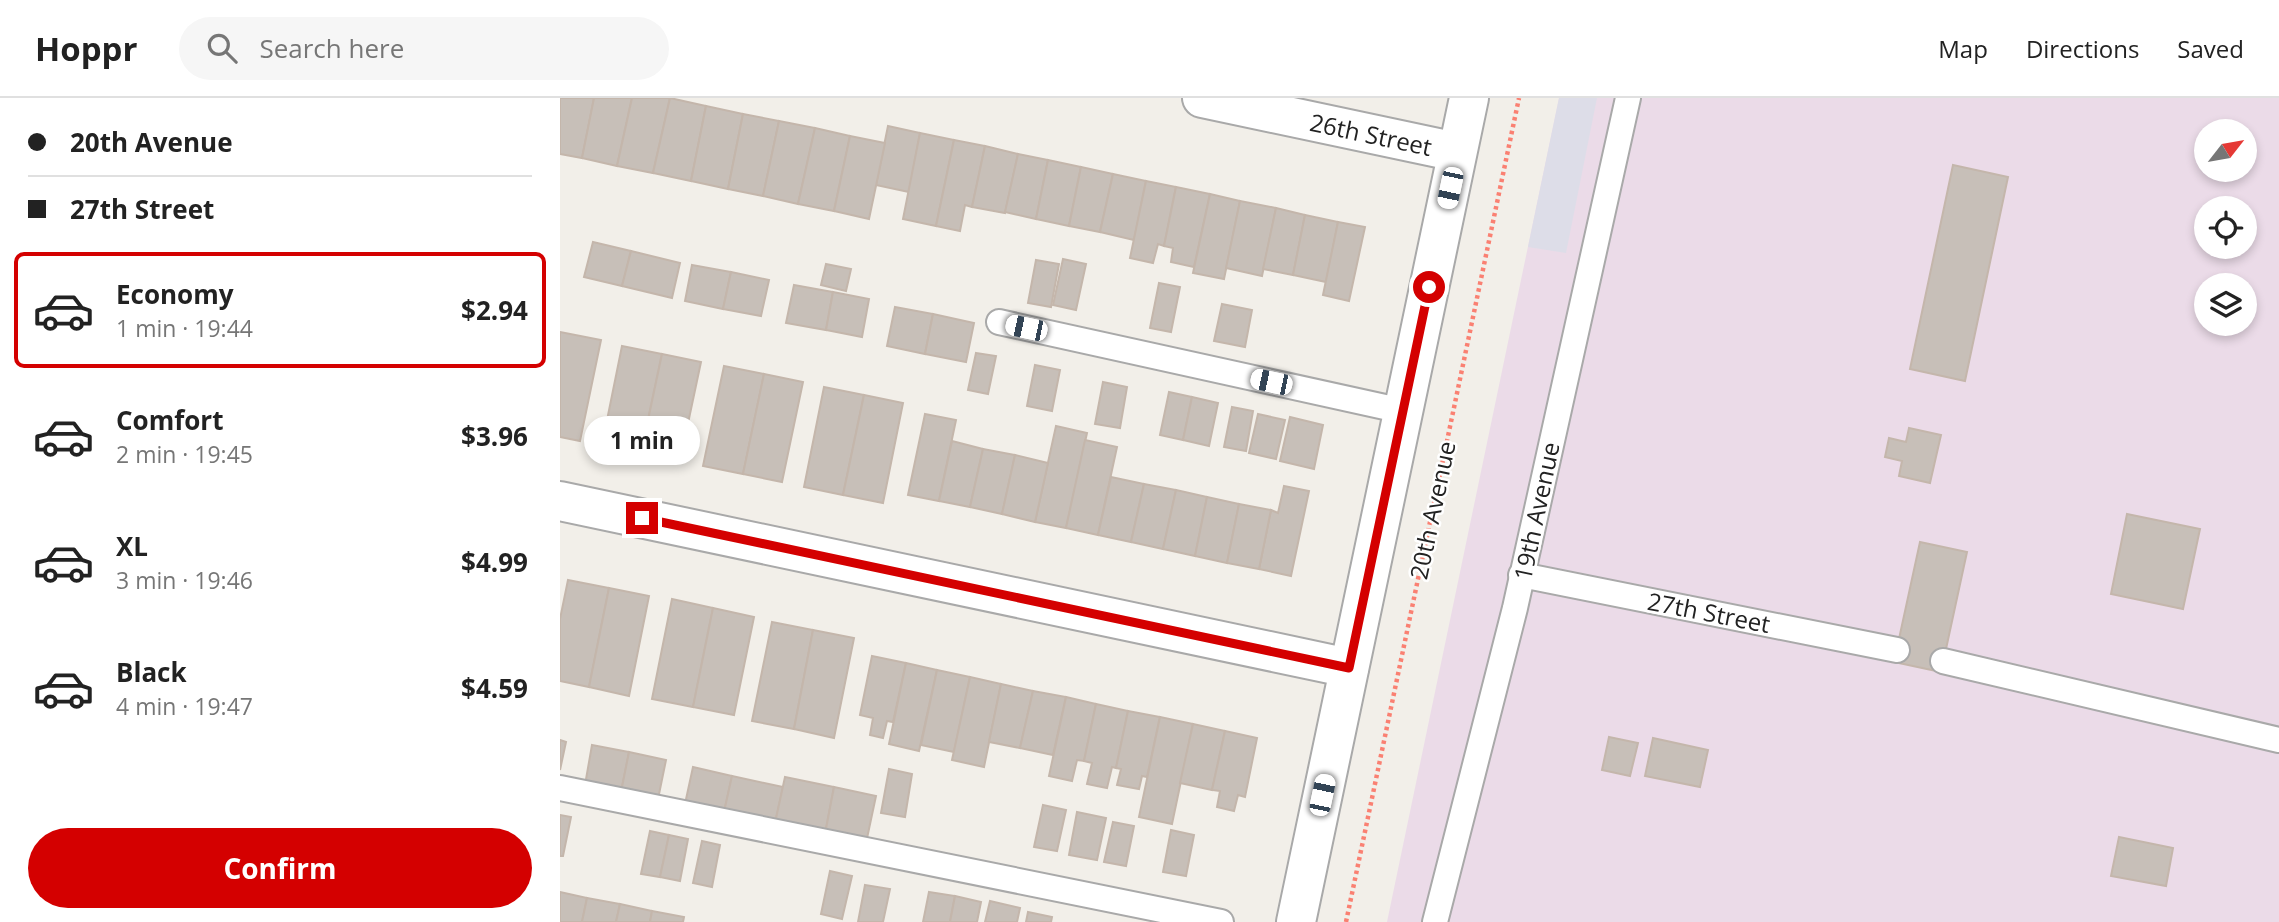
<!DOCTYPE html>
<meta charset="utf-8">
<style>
body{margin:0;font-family:"Open Sans",sans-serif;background:#f6f6f6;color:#222;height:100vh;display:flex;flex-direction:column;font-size:26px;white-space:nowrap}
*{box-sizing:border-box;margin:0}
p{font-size:23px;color:#767676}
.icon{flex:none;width:38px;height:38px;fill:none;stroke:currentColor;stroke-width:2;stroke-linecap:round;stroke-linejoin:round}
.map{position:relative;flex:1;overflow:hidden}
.details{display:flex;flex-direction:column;background:#fff;width:560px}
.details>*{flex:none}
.banner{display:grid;align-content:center;height:154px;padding:0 28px;background:#fff}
.needle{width:46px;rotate:59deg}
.fabs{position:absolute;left:1634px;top:21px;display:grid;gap:14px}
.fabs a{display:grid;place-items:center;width:63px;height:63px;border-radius:50%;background:#fff;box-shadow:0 4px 10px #0003;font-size:35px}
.end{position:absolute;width:32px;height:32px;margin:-16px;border:9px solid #d40000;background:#fff;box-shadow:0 0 0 4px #fff}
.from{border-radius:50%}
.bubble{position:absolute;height:49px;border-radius:24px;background:#fff;box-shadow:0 4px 10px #0003;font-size:23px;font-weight:700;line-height:49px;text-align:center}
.car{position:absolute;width:21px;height:42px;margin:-21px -10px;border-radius:9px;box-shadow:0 0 5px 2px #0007;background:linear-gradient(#fff 24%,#345 0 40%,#fff 0 76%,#345 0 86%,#fff 0)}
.banner b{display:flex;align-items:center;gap:24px;height:66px;font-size:26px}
.banner b+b{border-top:2px solid #e0e0e0}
.banner i{width:18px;height:18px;background:#222}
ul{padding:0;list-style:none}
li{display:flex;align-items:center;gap:21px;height:116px;margin:0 14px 10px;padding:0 14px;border:4px solid transparent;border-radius:10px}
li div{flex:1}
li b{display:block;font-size:26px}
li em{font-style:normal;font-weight:700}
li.active{border-color:#d40000}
li>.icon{width:63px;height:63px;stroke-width:1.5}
.primary-button{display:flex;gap:14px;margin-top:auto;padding:14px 28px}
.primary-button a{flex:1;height:80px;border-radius:42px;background:#d40000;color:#fff;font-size:28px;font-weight:700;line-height:80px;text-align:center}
header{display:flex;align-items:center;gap:42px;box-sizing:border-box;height:98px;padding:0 35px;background:#fff;border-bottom:2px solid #e0e0e0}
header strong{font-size:33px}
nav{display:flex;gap:38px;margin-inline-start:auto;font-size:24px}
.search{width:490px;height:63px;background:#f6f6f6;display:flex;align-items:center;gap:18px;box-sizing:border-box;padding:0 24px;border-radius:38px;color:#767676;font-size:26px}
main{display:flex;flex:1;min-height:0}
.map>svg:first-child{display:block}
.industrial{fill:#ebdbe8;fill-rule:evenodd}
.plaza{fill:#dddde8}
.building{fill:#c7bfb8;stroke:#c4b6ab;stroke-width:2}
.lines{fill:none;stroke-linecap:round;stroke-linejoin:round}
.lane-casing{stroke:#a9a9a9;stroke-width:28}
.street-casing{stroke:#a9a9a9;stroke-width:42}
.path{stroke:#fa8072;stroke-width:4.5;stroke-dasharray:3.5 3.5;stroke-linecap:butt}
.lane{stroke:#fff;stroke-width:24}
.street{stroke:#fff;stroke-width:38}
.route{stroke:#d40000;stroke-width:9}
.labels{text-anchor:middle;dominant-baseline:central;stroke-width:5;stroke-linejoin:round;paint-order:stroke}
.street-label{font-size:24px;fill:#222;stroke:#fff}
</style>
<header>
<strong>Hoppr</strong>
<div class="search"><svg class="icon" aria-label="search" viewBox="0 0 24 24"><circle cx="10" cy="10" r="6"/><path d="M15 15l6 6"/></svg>Search here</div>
<nav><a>Map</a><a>Directions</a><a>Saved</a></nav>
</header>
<main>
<section class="details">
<div class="banner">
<b><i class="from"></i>20th Avenue</b>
<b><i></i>27th Street</b>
</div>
<ul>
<li class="active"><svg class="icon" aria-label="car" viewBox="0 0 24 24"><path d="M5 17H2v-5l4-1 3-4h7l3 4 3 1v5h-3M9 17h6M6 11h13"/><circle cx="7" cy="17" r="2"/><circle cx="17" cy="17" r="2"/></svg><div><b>Economy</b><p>1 min · 19:44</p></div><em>$2.94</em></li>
<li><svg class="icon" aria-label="car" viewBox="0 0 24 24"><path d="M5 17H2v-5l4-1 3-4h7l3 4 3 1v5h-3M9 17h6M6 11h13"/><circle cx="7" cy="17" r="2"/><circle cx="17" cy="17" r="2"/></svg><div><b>Comfort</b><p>2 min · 19:45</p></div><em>$3.96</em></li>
<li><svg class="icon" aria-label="car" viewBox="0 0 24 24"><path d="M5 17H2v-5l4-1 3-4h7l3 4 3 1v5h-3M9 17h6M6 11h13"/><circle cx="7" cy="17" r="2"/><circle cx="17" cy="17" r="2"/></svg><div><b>XL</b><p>3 min · 19:46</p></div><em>$4.99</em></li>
<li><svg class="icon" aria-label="car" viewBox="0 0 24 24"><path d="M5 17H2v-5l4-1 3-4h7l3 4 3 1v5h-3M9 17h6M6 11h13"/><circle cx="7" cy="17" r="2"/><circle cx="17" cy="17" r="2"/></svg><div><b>Black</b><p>4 min · 19:47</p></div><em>$4.59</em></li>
</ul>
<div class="primary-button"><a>Confirm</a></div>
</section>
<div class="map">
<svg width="1719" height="824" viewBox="0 0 1719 824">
<rect width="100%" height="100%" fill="#f2efe9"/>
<path class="industrial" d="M 999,0 L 1719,0 L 1719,824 L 827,824 ZM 1647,33 L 1685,33 L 1685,72 L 1647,72 ZM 1647,110 L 1685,110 L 1685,149 L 1647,149 ZM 1647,187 L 1685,187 L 1685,226 L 1647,226 Z"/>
<path class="plaza" d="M 999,0 L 1037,0 L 1006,155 L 968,149 Z"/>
<g class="building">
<path d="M 0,0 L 34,0 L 22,60 L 0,56 Z"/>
<path d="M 34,0 L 72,0 L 57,68 L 22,60 Z"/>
<path d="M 72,0 L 110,0 L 93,75 L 57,68 Z"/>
<path d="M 110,0 L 146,8 L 131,83 L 93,75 Z"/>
<path d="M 146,8 L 183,16 L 168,91 L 131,83 Z"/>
<path d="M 183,16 L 219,23 L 203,98 L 168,91 Z"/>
<path d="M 219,23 L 255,30 L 238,106 L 203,98 Z"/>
<path d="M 328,28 L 360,35 L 349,94 L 316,87 Z"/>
<path d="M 255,30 L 290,38 L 274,113 L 238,106 Z"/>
<path d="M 360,35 L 394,42 L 376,128 L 343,121 Z"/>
<path d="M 290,38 L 325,45 L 309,121 L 274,113 Z"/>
<path d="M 394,42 L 425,48 L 412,109 L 405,107 L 400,133 L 376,128 Z"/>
<path d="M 425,48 L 458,56 L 445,115 L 412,109 Z"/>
<path d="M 458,56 L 488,62 L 476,121 L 445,114 Z"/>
<path d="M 488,62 L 521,69 L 509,128 L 476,121 Z"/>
<path d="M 1393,67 L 1448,79 L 1405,283 L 1350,271 Z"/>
<path d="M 521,69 L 553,76 L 540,134 L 509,128 Z"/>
<path d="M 553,76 L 586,83 L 574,142 L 540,134 Z"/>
<path d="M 586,83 L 616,89 L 604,148 L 598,146 L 593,165 L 570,160 Z"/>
<path d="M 616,89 L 650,96 L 634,169 L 611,164 L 613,150 L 604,148 Z"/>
<path d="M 650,96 L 680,103 L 664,181 L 633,175 Z"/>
<path d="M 680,103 L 716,110 L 702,178 L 666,170 Z"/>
<path d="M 716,110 L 745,117 L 733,177 L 703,171 Z"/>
<path d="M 745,117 L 778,124 L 766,184 L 733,177 Z"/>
<path d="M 778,124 L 805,129 L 789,203 L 763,197 Z"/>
<path d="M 33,144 L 71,153 L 62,188 L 24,179 Z"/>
<path d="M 71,153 L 120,165 L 112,200 L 62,188 Z"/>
<path d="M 503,161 L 526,166 L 516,212 L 493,207 Z"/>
<path d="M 476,162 L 499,166 L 491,209 L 468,205 Z"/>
<path d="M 266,166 L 291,171 L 286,193 L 261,187 Z"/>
<path d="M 132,167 L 171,174 L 163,211 L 125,203 Z"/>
<path d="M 171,174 L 209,182 L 201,218 L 163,211 Z"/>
<path d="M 599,185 L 620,189 L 611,234 L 590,230 Z"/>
<path d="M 234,187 L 273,194 L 266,232 L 226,225 Z"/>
<path d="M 273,194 L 309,201 L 302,239 L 266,232 Z"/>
<path d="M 662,206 L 692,212 L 685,249 L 654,243 Z"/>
<path d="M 335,209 L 373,216 L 365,256 L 327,248 Z"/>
<path d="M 373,216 L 414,225 L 406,264 L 365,256 Z"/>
<path d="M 0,234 L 41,242 L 20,343 L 0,339 Z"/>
<path d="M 62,248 L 102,256 L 81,355 L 42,347 Z"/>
<path d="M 416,255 L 436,258 L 428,296 L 408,292 Z"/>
<path d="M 102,256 L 141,264 L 120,363 L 81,355 Z"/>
<path d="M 475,267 L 500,272 L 492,313 L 467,308 Z"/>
<path d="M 164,268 L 204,276 L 183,376 L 143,368 Z"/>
<path d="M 204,276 L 243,284 L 222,384 L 183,376 Z"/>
<path d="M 543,284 L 567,289 L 560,330 L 535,326 Z"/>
<path d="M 264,289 L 304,297 L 283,397 L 244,389 Z"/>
<path d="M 609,294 L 632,299 L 623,342 L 600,337 Z"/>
<path d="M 304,297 L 343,305 L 323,405 L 283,397 Z"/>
<path d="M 632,299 L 658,305 L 649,348 L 623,342 Z"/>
<path d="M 672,309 L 693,313 L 686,353 L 664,349 Z"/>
<path d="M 365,316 L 396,322 L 379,403 L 348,397 Z"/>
<path d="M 698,316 L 725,322 L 716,361 L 689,355 Z"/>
<path d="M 730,319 L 763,327 L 754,371 L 720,363 Z"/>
<path d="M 496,328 L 527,335 L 506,430 L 475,424 Z"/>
<path d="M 1349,330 L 1381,337 L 1370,385 L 1339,378 L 1342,363 L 1325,359 L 1329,340 L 1346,344 Z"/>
<path d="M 525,342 L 557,349 L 538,437 L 506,430 Z"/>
<path d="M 392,343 L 423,351 L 410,409 L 379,403 Z"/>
<path d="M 423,351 L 455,357 L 442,416 L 410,409 Z"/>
<path d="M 455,357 L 488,365 L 475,424 L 442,416 Z"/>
<path d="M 551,379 L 584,386 L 571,444 L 538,437 Z"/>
<path d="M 584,386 L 616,392 L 603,451 L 571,444 Z"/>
<path d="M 724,388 L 749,393 L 731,478 L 699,471 L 711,412 L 718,415 Z"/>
<path d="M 616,392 L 647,399 L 635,458 L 603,451 Z"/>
<path d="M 647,399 L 679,406 L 667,465 L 635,458 Z"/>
<path d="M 679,406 L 711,412 L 699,471 L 667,465 Z"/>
<path d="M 1567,416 L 1640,431 L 1623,511 L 1551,496 Z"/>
<path d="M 1360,444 L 1407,454 L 1381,574 L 1334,564 Z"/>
<path d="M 8,482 L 49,490 L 29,589 L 0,583 L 0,521 Z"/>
<path d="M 49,490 L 89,498 L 69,598 L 29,589 Z"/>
<path d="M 112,501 L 153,510 L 133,609 L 92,601 Z"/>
<path d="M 153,510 L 194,519 L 174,617 L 133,609 Z"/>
<path d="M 212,524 L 253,532 L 234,631 L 192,623 Z"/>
<path d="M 253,532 L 294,540 L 274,640 L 234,631 Z"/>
<path d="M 312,558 L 346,565 L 333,624 L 327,623 L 323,640 L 310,637 L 313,620 L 300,617 Z"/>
<path d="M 346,565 L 377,572 L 359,653 L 329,646 Z"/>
<path d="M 377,572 L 410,579 L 394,654 L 361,647 Z"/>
<path d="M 410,579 L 441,586 L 424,669 L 392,662 Z"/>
<path d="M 441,586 L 473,593 L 460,650 L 429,644 Z"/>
<path d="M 473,593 L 506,599 L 493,657 L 460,650 Z"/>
<path d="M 506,599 L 536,606 L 524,663 L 517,662 L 512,683 L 489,678 Z"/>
<path d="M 536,606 L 568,613 L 556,670 L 552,669 L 547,690 L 527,686 L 532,665 L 524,663 Z"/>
<path d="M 568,613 L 600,619 L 587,679 L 582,678 L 579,691 L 557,687 L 561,671 L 556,670 Z"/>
<path d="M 600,619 L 633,626 L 612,726 L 579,719 Z"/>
<path d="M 633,626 L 665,633 L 652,692 L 620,685 Z"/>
<path d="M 665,633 L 697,640 L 685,699 L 678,697 L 674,713 L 657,709 L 660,693 L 652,692 Z"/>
<path d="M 1049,639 L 1078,645 L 1070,678 L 1042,672 Z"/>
<path d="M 1093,640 L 1148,652 L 1140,689 L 1085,678 Z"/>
<path d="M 0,642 L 6,644 L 0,672 Z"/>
<path d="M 32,647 L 69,654 L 61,694 L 25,687 Z"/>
<path d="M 69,654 L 106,662 L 98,701 L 61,694 Z"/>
<path d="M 133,669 L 172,678 L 164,714 L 125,706 Z"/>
<path d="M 329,671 L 352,676 L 345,719 L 321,715 Z"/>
<path d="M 172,678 L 223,689 L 215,725 L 164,714 Z"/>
<path d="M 225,679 L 274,689 L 265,736 L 215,725 Z"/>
<path d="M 274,689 L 316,698 L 306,745 L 265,736 Z"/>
<path d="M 483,707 L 506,712 L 497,753 L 474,749 Z"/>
<path d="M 517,714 L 546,720 L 537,762 L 509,757 Z"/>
<path d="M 0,717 L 11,719 L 3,758 L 0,758 Z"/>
<path d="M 553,724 L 574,728 L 566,768 L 544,764 Z"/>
<path d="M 611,732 L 634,737 L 626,778 L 603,774 Z"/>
<path d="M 90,733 L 109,737 L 100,779 L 81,776 Z"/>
<path d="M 109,737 L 128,741 L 120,783 L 100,779 Z"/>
<path d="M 1559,739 L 1613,750 L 1606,788 L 1551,778 Z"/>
<path d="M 142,743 L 160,747 L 152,789 L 133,785 Z"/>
<path d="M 270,773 L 292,778 L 282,821 L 261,816 Z"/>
<path d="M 305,787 L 330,791 L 323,824 L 298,824 Z"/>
<path d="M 0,794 L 27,800 L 22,824 L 0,824 Z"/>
<path d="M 369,794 L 395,798 L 390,824 L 363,824 Z"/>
<path d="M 395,798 L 421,804 L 417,824 L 390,824 Z"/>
<path d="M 27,800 L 60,806 L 56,824 L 22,824 Z"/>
<path d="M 430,803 L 460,810 L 457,824 L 425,824 Z"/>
<path d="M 60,806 L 92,813 L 90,824 L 56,824 Z"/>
<path d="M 92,813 L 124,819 L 123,824 L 90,824 Z"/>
<path d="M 468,814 L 492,819 L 491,824 L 466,824 Z"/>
</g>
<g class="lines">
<defs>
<g id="lane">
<path d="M 439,224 L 843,313"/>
<path d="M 961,477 L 1337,552"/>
<path d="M 1383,563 L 1719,642"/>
<path d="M 0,690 L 661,824"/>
<path d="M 875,824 L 955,510 L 1068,0"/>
</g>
<g id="street">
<path d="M 642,0 L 897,54"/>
<path d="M 0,403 L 789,570"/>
<path d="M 736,824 L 909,0"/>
</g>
</defs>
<use href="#lane" class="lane-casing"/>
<use href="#street" class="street-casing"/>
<path class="path" d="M 786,824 L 959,0"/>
<use href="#lane" class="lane"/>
<use href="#street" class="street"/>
</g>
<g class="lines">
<path class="route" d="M 82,420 L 789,570 L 869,189"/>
</g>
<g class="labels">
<g class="street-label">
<text transform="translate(811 36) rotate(12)">26th Street</text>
<text transform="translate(872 412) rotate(-78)">20th Avenue</text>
<text transform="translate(976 413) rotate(-78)">19th Avenue</text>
<text transform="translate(1149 514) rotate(11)">27th Street</text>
</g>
</g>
</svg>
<div class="fabs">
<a><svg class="needle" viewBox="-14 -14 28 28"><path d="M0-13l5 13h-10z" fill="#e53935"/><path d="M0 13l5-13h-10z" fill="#767676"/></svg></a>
<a><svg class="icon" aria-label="locate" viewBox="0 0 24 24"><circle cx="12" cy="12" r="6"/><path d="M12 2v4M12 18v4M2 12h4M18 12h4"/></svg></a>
<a><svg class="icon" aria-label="layers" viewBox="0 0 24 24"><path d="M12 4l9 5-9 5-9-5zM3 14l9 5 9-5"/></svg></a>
</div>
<i class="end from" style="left:869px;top:189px"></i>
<i class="end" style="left:82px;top:420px"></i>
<div class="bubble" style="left:24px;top:318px;width:116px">1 min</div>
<i class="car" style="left:890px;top:90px;rotate:192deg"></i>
<i class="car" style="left:466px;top:230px;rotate:282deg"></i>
<i class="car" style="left:711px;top:284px;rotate:282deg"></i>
<i class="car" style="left:762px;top:697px;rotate:12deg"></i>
</div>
</main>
